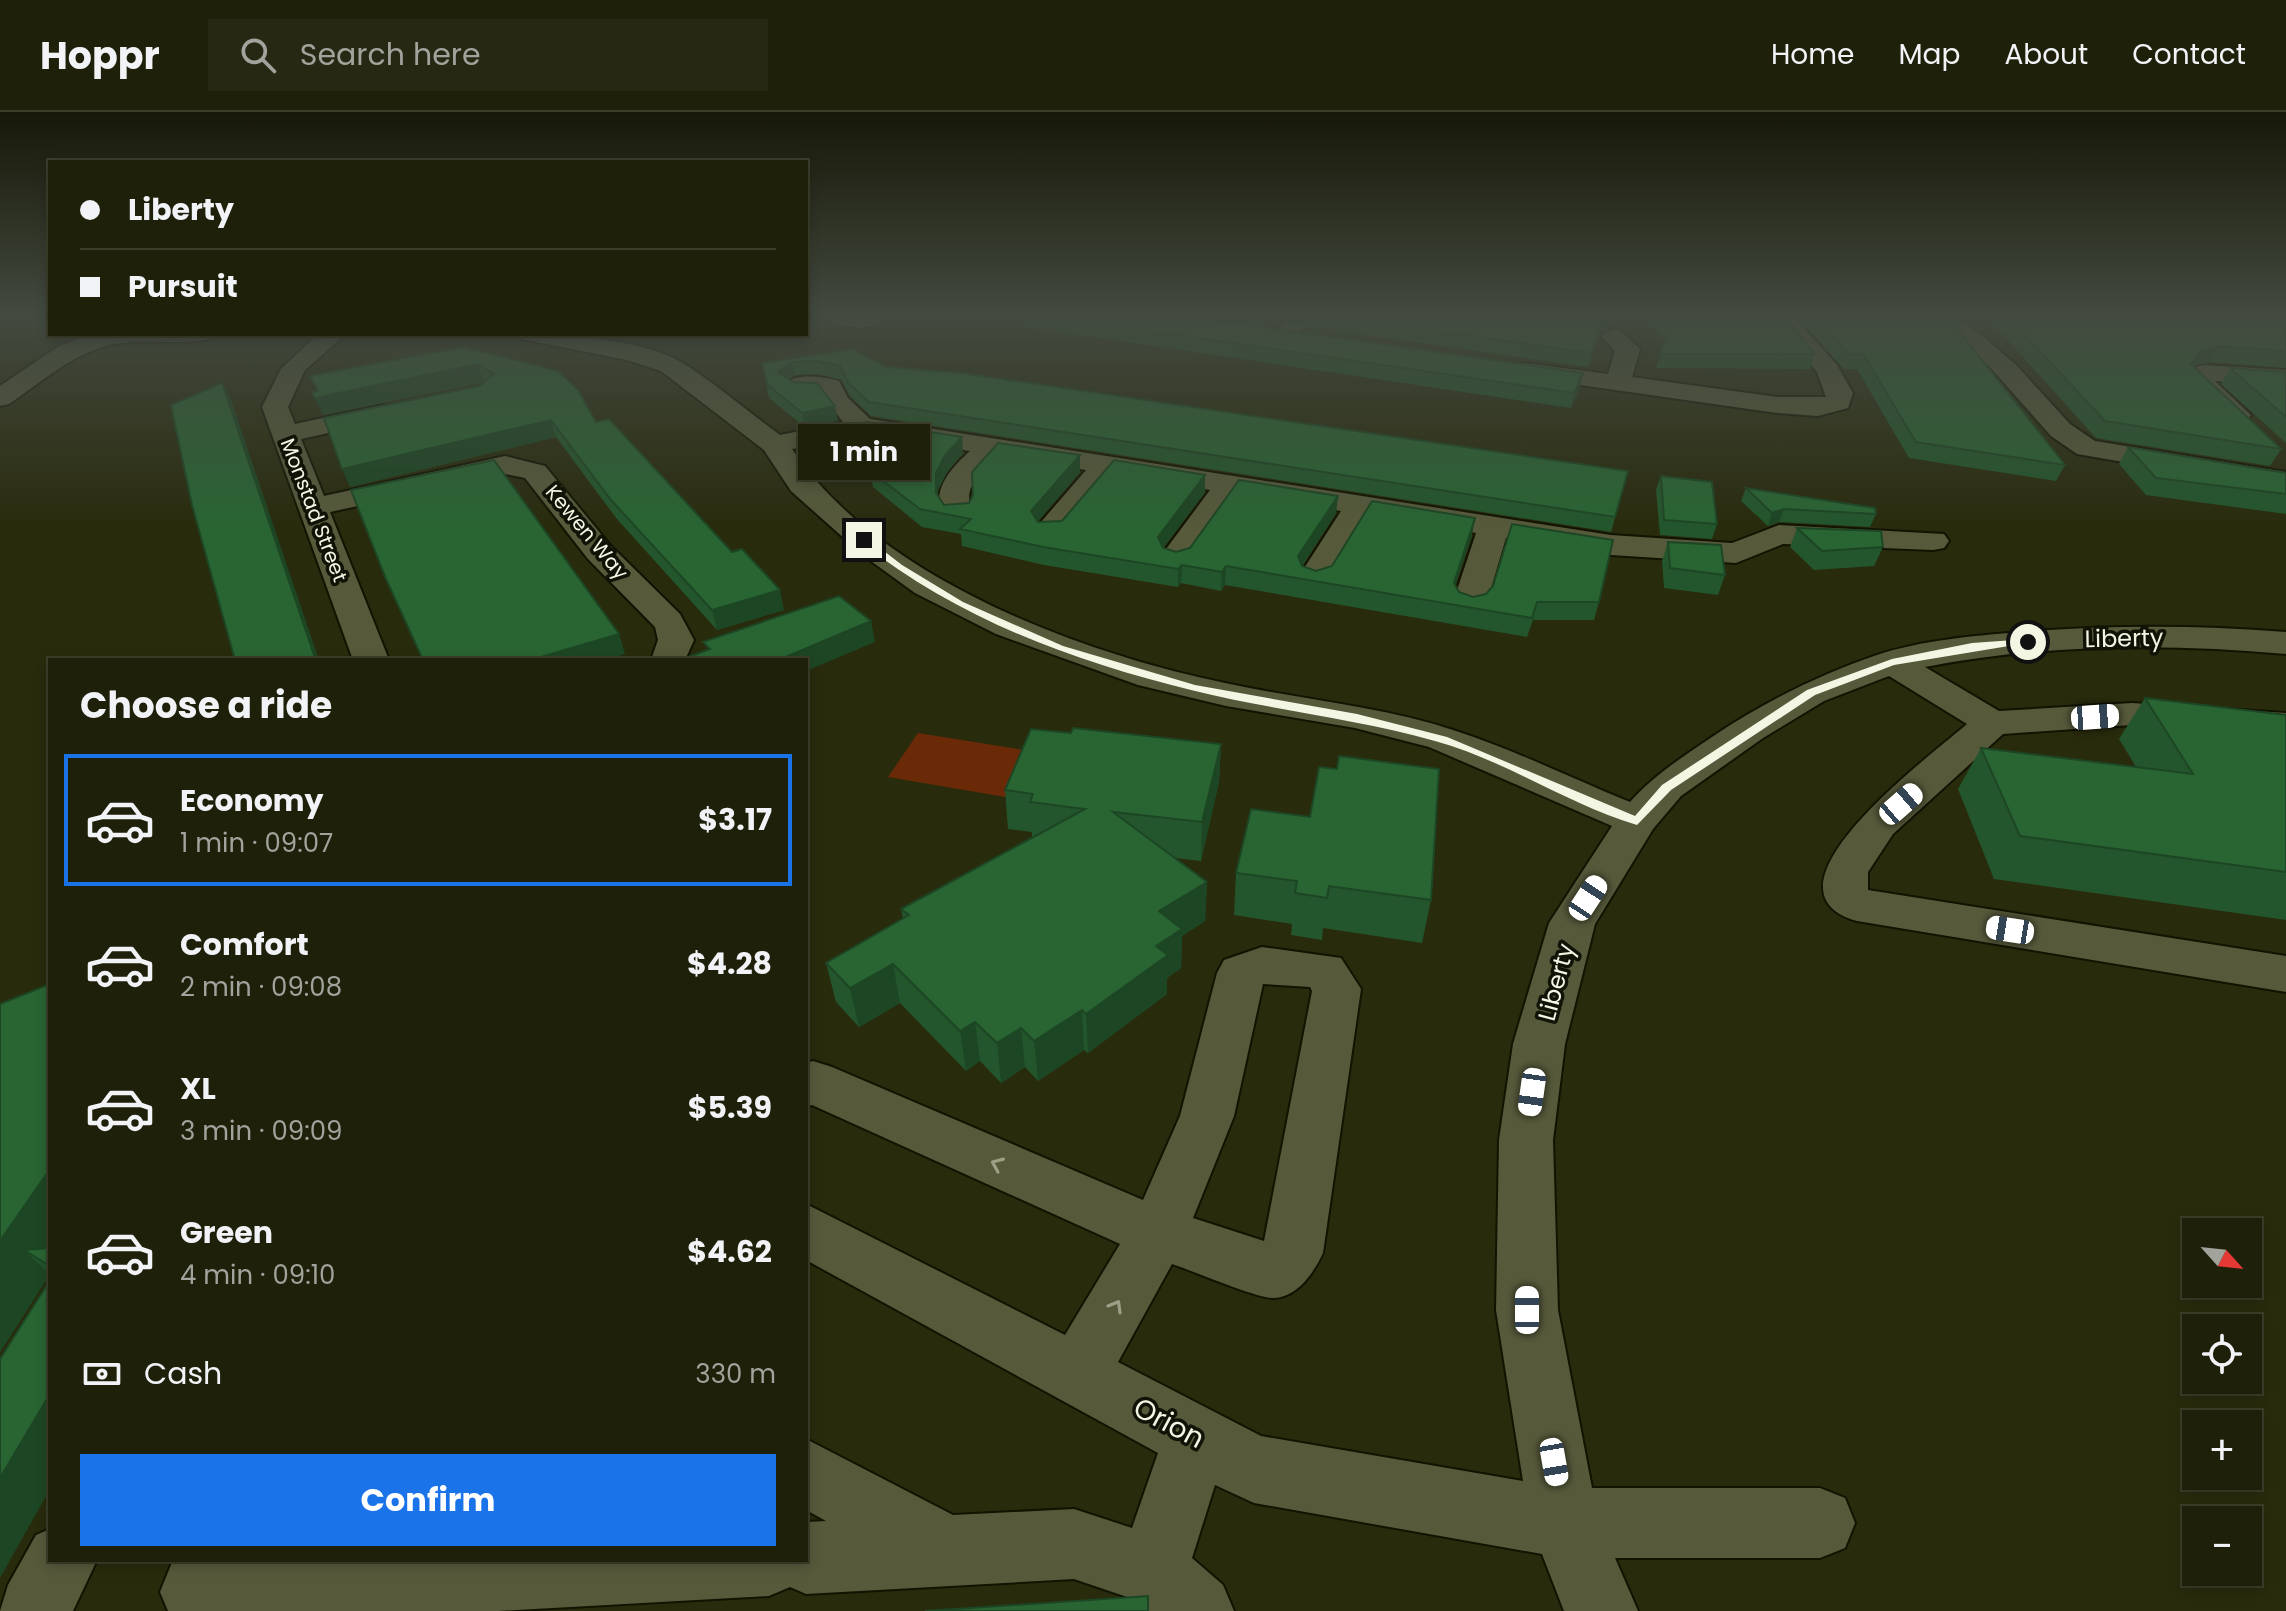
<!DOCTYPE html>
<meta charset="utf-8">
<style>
body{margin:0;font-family:Poppins,sans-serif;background:#272813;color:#f1f3f6;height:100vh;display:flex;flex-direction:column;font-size:30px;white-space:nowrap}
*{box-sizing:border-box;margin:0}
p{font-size:26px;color:#a1a39c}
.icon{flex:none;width:44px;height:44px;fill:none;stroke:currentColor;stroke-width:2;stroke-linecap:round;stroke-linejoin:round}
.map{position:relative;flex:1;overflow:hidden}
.drawer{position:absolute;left:48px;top:546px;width:760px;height:904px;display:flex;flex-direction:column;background:#1f200a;border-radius:0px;box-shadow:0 4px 12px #0003,0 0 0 2px #3c3e2b}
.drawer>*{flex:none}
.top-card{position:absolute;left:48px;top:48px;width:760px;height:176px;border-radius:0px;box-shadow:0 4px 12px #0003,0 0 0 2px #3c3e2b;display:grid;align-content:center;height:176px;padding:0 32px;background:#1f200a}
.needle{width:52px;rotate:117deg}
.buttons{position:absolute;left:2182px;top:1106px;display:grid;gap:16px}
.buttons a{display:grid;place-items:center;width:80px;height:80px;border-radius:0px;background:#1f200a;box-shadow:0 4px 12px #0003,0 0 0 2px #3c3e2b;font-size:40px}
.end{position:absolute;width:36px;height:36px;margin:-18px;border:10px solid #f4f6e4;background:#111;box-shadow:0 0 0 4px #111}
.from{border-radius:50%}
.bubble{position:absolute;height:56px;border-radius:0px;background:#1f200a;box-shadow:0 4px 12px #0003,0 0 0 2px #3c3e2b;font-size:26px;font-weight:700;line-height:56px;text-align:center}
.car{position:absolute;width:24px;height:48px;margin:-24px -12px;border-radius:10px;box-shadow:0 0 6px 2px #0007;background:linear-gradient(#fff 24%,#345 0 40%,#fff 0 76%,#345 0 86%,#fff 0)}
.top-card b{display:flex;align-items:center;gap:28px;height:76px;font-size:30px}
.top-card b+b{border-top:2px solid #3c3e2b}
.top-card i{width:20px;height:20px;background:#f1f3f6}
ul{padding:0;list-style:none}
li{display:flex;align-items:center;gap:24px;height:132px;margin:0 16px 12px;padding:0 16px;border:4px solid transparent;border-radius:0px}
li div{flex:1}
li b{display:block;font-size:30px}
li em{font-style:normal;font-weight:700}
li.on{border-color:#1a73e8}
li>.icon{width:72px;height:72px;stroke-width:1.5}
h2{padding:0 32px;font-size:36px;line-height:96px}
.pay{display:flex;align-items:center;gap:20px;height:88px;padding:0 32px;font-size:30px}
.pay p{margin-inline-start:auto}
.cta{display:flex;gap:16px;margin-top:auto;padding:16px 32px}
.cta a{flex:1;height:92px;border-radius:0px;background:#1a73e8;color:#fff;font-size:32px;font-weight:700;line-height:92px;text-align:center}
header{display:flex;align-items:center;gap:48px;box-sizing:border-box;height:112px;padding:0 40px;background:#1f200a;border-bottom:2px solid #3c3e2b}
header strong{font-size:38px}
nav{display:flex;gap:44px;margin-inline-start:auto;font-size:28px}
.search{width:560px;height:72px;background:#272813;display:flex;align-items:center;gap:20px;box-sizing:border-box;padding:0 28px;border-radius:0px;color:#a1a39c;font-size:30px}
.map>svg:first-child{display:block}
.green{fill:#6a2a07}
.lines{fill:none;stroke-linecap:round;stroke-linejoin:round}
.minor-casing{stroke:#121300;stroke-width:4}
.minor{fill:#56593a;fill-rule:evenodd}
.wall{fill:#23562c}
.shaded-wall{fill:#1d4624}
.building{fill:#296433;stroke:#1d4624;stroke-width:2}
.oneway{stroke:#9da086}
.route{fill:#f4f6e4}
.labels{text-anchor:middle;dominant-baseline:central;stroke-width:7;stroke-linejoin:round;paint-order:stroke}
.far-street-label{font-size:20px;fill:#f4f6e4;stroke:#121307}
.street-label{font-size:24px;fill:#f4f6e4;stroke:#121307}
.near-street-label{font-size:28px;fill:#f4f6e4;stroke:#121307}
</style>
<header>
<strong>Hoppr</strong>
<div class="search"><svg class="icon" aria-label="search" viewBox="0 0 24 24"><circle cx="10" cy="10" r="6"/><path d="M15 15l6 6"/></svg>Search here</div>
<nav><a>Home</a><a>Map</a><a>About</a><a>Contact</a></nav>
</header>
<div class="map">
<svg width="2286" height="1499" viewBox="0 0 2286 1499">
<rect width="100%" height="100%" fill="#292b0d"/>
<path class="green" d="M 918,621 L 1036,640 L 1011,686 L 888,665 Z"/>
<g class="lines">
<defs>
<g id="minor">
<path d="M 828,205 L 886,205 C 871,221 850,215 831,210 Z"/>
<path d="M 1290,205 L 1314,205 L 1293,228 L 1277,228 L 1273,223 Z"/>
<path d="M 1770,205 L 1794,205 L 1837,253 L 1853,281 L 1848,296 L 1818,304 L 1777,301 L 1524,265 L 1512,258 L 1524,251 L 1608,262 L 1615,239 L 1601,224 L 1613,217 L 1621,219 L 1640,237 L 1632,265 L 1777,285 L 1826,285 L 1817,260 Z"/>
<path d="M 1930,205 L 1956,205 L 1985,226 L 2017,254 L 2070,312 L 2095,329 L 2286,360 L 2286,378 L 2077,342 L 2051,324 L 1988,253 Z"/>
<path d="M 90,222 L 216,222 C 206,235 148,228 130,230 C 81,233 49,265 9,292 L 0,294 L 0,274 L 59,234 Z"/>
<path d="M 318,222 L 346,222 L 305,258 L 288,295 L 295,312 L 383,293 L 392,295 L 396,301 L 392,307 L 301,327 L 324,384 L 505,344 L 545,354 L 610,433 L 680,502 L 694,528 L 685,548 L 651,548 L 658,528 L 655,515 L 588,447 L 525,366 L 505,362 L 330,400 L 389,548 L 353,548 L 262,295 L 281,257 Z"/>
<path d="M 518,222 C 562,222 642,227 681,250 C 715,271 747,299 780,323 L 843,310 L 821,281 L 797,281 L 784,273 C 795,260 824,265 839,269 L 848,286 L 870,307 L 1611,423 L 1732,431 L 1779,413 L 1944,422 L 1949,429 L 1944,436 L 1933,438 L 1783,432 L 1736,451 L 1611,443 L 1506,426 L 1487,490 L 1482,497 L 1470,500 L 1458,497 L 1453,490 L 1476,421 L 1368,403 L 1327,471 L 1315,474 L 1303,471 L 1299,464 L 1341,399 L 1237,382 L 1187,452 L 1176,455 L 1165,452 L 1160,445 L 1210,378 L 1113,362 L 1061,425 L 1039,425 L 1034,418 L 1086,358 L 998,344 C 980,361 962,374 972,401 L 968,407 L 946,407 C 928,381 950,357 970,339 L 869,323 L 792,337 C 877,465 1079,541 1225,571 C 1302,588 1381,594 1456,619 C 1515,638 1573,667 1630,690 C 1655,662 1684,644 1715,623 C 1766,589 1819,563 1877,543 C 1922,528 1973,524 2020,520 C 2109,513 2197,513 2286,520 L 2286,542 C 2166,531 2044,532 1925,555 L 1999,599 L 2132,591 L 2286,601 L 2286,625 L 2132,613 L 2003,622 L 1893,722 L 1868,760 L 1868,778 L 2286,844 L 2286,880 L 1857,809 C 1748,778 1933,642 1967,612 L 1889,564 L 1824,589 L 1763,626 L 1681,684 L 1653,717 L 1595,812 L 1565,932 L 1553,1028 L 1558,1198 L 1592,1376 L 1820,1376 L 1845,1386 L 1855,1411 L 1845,1436 L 1820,1446 L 1615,1446 L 1638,1499 L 1564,1499 L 1542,1442 L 1254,1391 L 1215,1373 L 1192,1446 L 1223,1473 L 1234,1499 L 1143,1499 L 1130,1486 L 1074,1467 L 806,1482 L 790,1475 L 769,1484 L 498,1499 L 168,1499 L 160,1480 L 173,1448 L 806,1448 L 806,1410 L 826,1409 L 806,1398 L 806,1327 L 953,1403 L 1074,1397 L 1132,1416 L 1158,1341 L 806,1148 L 806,1092 L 1065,1223 L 1120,1132 L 812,993 L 806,995 L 806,951 L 813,949 L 832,955 L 1143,1088 L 1180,1004 L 1217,861 L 1224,848 L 1262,835 L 1341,846 L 1361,877 L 1323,1141 C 1314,1160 1298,1185 1274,1186 C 1258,1187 1191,1158 1172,1152 L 1118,1250 L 1261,1324 L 1523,1369 L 1496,1198 L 1499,1028 L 1513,932 L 1549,811 L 1612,714 L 1429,635 L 1355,616 L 1226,594 L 1138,573 L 996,522 L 915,481 L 864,444 L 791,379 L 764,338 L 661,259 L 627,248 L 522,227 ZM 1263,872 L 1310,875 L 1312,879 L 1264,1129 L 1193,1106 L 1234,1004 Z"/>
<path d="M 2203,253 L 2286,258 L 2286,274 L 2215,269 L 2251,303 L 2247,309 L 2229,309 L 2185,268 L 2194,256 Z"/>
<path d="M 50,1417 L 50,1448 L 97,1448 L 73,1499 L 0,1499 L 8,1473 L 36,1423 Z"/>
</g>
</defs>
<use href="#minor" class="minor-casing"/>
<use href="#minor" class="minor"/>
</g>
<g class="wall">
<path d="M 1026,205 L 1194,205 L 1583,261 L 1580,275 L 1571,296 L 1027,215 Z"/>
<path d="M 1240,205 L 1609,205 L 1598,224 L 1588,255 Z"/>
<path d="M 1645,205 L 1784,205 L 1815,242 L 1810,257 L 1656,256 L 1665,229 Z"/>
<path d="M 1797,205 L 1948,205 L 2065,353 L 2056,369 L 1909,346 L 1857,257 L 1844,257 Z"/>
<path d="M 1987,205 L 2286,205 L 2286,256 L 2210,250 L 2193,254 L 2281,337 L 2270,354 L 2096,326 Z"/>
<path d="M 463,235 L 596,310 L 784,498 L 717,518 L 617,407 L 556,325 L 350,375 L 484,270 L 323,303 Z"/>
<path d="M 853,237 L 886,255 L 1628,359 L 1611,420 L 871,304 L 850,284 L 842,268 L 818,262 L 795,263 L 789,267 L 838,308 L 805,315 L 769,286 L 762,251 Z"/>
<path d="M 2230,256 L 2286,260 L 2286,331 L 2221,272 Z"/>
<path d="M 825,317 L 963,341 L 947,360 L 938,378 L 938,383 L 944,393 L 969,391 L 1080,343 L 1080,360 L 1037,410 L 1038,410 L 1062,409 L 1205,363 L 1205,380 L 1163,436 L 1176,440 L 1190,436 L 1338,384 L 1336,401 L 1302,454 L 1316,459 L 1472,423 L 1455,474 L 1459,480 L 1473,485 L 1599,490 L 1594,508 L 1533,508 L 1527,525 L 1225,473 L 1221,479 L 1181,471 L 1178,475 L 1044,453 L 962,434 L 961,422 L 922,415 L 873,375 L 871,362 L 857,359 L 856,350 L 836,346 L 835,338 L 827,334 Z"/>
<path d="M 2128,335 L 2286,361 L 2286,402 L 2146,383 L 2119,352 Z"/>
<path d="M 1661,364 L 1717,412 L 1712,427 L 1660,423 L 1656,378 Z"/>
<path d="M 1746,376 L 1876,402 L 1870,415 L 1779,410 L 1768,414 L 1741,389 Z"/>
<path d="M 1797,416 L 1883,435 L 1874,454 L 1814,458 L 1790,435 Z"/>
<path d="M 1668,430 L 1725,463 L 1718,483 L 1664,476 L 1662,449 Z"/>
<path d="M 2145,586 L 2286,603 L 2286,808 L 1994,767 L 1958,677 L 1981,636 L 2136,655 L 2119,627 Z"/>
<path d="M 1071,621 L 1221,632 L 1219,670 L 1201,749 L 1175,746 L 1207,770 L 1205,809 L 1182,824 L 1181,856 L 1167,866 L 1167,882 L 1088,941 L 1084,938 L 1038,969 L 1025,955 L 1001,971 L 980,949 L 966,959 L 900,891 L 859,915 L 836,890 L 826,851 L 903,807 L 901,797 L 1032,725 L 1032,720 L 1008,717 L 1005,678 Z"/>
<path d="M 1236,761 L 1431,788 L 1422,831 L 1323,816 L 1322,828 L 1291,823 L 1292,812 L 1234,803 Z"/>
<path d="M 50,872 L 50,1162 L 0,1240 Z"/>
</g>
<g class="shaded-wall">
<path d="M 1604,205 L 1609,205 L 1598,224 L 1588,255 L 1591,241 Z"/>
<path d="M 2219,234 L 2210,250 L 2192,254 L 2191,252 L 2200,239 Z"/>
<path d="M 792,250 L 795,263 L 781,273 L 778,260 Z"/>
<path d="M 478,252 L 483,269 L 323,303 L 315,286 Z"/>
<path d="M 1583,261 L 1580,275 L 1571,296 L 1574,281 Z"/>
<path d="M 222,271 L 231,288 L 319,548 L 316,548 Z"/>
<path d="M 835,294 L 838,308 L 805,315 L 802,301 Z"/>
<path d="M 551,308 L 556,325 L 350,375 L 342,357 Z"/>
<path d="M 962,325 L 963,341 L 947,360 L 938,378 L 938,398 L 936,361 L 945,343 Z"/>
<path d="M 1080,343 L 1080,360 L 1032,416 L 1031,399 Z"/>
<path d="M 1205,363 L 1205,380 L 1158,443 L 1158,425 Z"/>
<path d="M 1338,384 L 1336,401 L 1296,462 L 1298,444 Z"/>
<path d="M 1784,397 L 1779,410 L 1768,414 L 1772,401 Z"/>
<path d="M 1475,406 L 1472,423 L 1450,489 L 1454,471 Z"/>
<path d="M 1182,453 L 1181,471 L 1178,475 L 1178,457 Z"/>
<path d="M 1226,454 L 1225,473 L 1221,479 L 1222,460 Z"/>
<path d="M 780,478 L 784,498 L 717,518 L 712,498 Z"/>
<path d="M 871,509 L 875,530 L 806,559 L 806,548 L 781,548 Z"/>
<path d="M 619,522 L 625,542 L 606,548 L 531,548 Z"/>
<path d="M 1221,632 L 1219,670 L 1201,749 L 1202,710 Z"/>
<path d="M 1207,770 L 1205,809 L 1182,824 L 1181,856 L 1167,866 L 1167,882 L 1088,941 L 1086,902 L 1159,799 Z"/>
<path d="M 893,852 L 900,891 L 859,915 L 850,876 Z"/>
<path d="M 1082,898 L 1084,938 L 1038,969 L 1034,929 Z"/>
<path d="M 975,910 L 980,949 L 966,959 L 960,919 Z"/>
<path d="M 1021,916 L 1025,955 L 1001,971 L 997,931 Z"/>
<path d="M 50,1057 L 50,1154 L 24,1138 L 50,1162 L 0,1240 L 0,1129 Z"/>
<path d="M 50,1282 L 50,1377 L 0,1466 L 0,1366 Z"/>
</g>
<g class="building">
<path d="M 1054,205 L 1194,205 L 1583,261 L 1574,281 Z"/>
<path d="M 1338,205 L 1604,205 L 1591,241 Z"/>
<path d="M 1660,205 L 1784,205 L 1815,242 L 1660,242 L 1670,216 Z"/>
<path d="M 1814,205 L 1948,205 L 2065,353 L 1916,330 L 1863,242 L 1849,242 Z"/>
<path d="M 2008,205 L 2286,205 L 2286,239 L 2219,234 L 2200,239 L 2191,252 L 2281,337 L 2105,309 Z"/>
<path d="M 463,235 L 558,259 L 578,278 L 596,310 L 609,307 L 732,440 L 742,437 L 780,478 L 712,498 L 611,388 L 551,308 L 342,357 L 324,306 L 479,274 L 494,262 L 478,252 L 315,286 L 312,280 L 318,279 L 310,264 Z"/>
<path d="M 853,237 L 886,255 L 961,261 L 1628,359 L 1615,405 L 869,290 L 848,271 L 840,254 L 816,249 L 792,250 L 778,260 L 793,270 L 817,271 L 835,294 L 802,301 L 767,272 L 762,251 Z"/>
<path d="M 2230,256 L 2286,260 L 2286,305 Z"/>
<path d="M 222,271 L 314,543 L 316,548 L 235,548 L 192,393 L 171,293 Z"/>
<path d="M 867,310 L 962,325 L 945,343 L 936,361 L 936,381 L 944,393 L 969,391 L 973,383 L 972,360 L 998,331 L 1080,343 L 1031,399 L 1038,410 L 1062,409 L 1114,348 L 1205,363 L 1158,425 L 1163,436 L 1176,440 L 1190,436 L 1239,368 L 1338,384 L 1298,444 L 1302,454 L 1316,459 L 1332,454 L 1372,389 L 1475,406 L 1454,471 L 1459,480 L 1473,485 L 1486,482 L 1493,474 L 1512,412 L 1613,428 L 1599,490 L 1537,490 L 1532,506 L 1226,454 L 1222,460 L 1182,453 L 1178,457 L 1043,435 L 960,417 L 971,407 L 920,397 L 870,359 L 890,349 L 854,343 L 865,335 L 833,329 L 839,325 L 825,317 Z"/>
<path d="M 2128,335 L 2286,361 L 2286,382 L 2156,366 Z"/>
<path d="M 494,348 L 619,522 L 531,548 L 423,548 L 386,467 L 351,378 Z"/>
<path d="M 1661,364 L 1712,370 L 1717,412 L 1664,408 Z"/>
<path d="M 1746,376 L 1875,396 L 1876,402 L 1784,397 L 1772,401 Z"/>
<path d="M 1797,416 L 1881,419 L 1883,435 L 1822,439 Z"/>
<path d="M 1668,430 L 1721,433 L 1725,463 L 1670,456 Z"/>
<path d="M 839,484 L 871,509 L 781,547 L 680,548 L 710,537 L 703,530 Z"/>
<path d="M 2145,586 L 2286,603 L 2286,760 L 2020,724 L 1981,636 L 2193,662 Z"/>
<path d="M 1073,616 L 1221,632 L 1202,710 L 1113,700 L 1207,770 L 1159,799 L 1182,817 L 1156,834 L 1168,843 L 1086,902 L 1082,898 L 1034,929 L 1021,916 L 997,931 L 975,910 L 960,919 L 893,852 L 850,876 L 826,851 L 909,803 L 901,797 L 1085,697 L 1030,690 L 1033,682 L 1005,678 L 1031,617 L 1071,621 Z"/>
<path d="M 1339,644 L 1439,657 L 1431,788 L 1329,774 L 1327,786 L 1295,781 L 1297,769 L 1236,761 L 1251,697 L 1310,705 L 1319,655 L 1337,657 Z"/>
<path d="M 50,872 L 50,1057 L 0,1129 L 0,892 Z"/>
<path d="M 50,1136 L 50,1154 L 24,1138 Z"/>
<path d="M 50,1168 L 50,1282 L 0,1366 L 0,1247 Z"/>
<path d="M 1148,1484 L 1148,1499 L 925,1499 Z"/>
</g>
<defs><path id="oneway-chevron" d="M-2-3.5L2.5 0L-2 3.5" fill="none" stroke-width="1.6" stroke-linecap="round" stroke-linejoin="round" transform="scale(2)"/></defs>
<g class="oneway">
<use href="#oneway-chevron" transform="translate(997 1052) rotate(-157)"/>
<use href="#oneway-chevron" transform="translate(1116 1194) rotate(-60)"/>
</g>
<linearGradient id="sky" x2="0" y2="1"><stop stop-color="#171807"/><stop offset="0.49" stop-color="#434a40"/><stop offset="1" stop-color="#434a40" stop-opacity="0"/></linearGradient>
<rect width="2286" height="415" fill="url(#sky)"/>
<path class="route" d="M 861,426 L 867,426 L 902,453 L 963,490 L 1063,534 L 1195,573 L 1357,602 L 1447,625 L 1635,704 L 1662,673 L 1807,578 L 1892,547 L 1972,531 L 2028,527 L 2033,530 L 1894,553 L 1815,583 L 1671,678 L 1637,713 C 1567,692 1505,648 1435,629 C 1354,606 1271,598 1191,578 C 1073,549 956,506 861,430 Z"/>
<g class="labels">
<g class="far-street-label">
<text transform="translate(314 398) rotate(69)">Monstad Street</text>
<text transform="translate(587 420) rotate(50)">Kewen Way</text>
</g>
<g class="street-label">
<text transform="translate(2124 526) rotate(-1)">Liberty</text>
<text transform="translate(1556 870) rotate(-75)">Liberty</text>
</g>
<g class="near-street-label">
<text transform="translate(1169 1311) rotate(28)">Orion</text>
</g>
</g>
</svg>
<div class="buttons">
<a><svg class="needle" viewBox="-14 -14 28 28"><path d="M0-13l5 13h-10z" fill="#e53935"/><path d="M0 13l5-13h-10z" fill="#a1a39c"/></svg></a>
<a><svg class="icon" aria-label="locate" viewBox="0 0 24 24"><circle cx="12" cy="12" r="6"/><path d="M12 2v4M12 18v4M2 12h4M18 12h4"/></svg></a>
<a>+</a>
<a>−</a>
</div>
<i class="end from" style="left:2028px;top:530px"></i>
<i class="end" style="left:864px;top:428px"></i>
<div class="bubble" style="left:798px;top:312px;width:132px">1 min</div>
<i class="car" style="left:2095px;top:605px;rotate:86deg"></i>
<i class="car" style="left:1901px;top:692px;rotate:49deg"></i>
<i class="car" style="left:1588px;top:786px;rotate:33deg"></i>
<i class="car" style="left:2010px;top:818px;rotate:279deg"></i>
<i class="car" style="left:1532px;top:980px;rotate:188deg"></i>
<i class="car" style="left:1527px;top:1198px;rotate:0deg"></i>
<i class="car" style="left:1554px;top:1350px;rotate:170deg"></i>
<div class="top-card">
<b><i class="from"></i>Liberty</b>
<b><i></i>Pursuit</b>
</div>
<section class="drawer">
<h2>Choose a ride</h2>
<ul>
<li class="on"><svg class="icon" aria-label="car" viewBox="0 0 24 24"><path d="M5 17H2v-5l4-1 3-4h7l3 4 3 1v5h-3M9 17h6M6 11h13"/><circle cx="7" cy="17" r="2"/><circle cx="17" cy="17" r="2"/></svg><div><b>Economy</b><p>1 min · 09:07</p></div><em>$3.17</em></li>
<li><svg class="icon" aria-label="car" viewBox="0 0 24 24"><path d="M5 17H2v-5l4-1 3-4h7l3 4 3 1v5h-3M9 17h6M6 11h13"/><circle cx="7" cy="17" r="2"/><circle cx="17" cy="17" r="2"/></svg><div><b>Comfort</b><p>2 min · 09:08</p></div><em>$4.28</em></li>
<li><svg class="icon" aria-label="car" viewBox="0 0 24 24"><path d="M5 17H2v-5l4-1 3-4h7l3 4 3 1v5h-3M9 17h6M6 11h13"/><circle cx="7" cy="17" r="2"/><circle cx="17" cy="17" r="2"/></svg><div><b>XL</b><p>3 min · 09:09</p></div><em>$5.39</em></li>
<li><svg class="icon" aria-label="car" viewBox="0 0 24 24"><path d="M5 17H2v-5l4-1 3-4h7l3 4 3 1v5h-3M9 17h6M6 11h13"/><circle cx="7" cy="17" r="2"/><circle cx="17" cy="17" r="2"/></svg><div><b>Green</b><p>4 min · 09:10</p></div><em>$4.62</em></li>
</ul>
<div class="pay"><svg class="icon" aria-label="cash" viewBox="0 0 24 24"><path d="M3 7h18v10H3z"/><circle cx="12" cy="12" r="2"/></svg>Cash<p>330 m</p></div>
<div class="cta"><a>Confirm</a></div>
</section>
</div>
